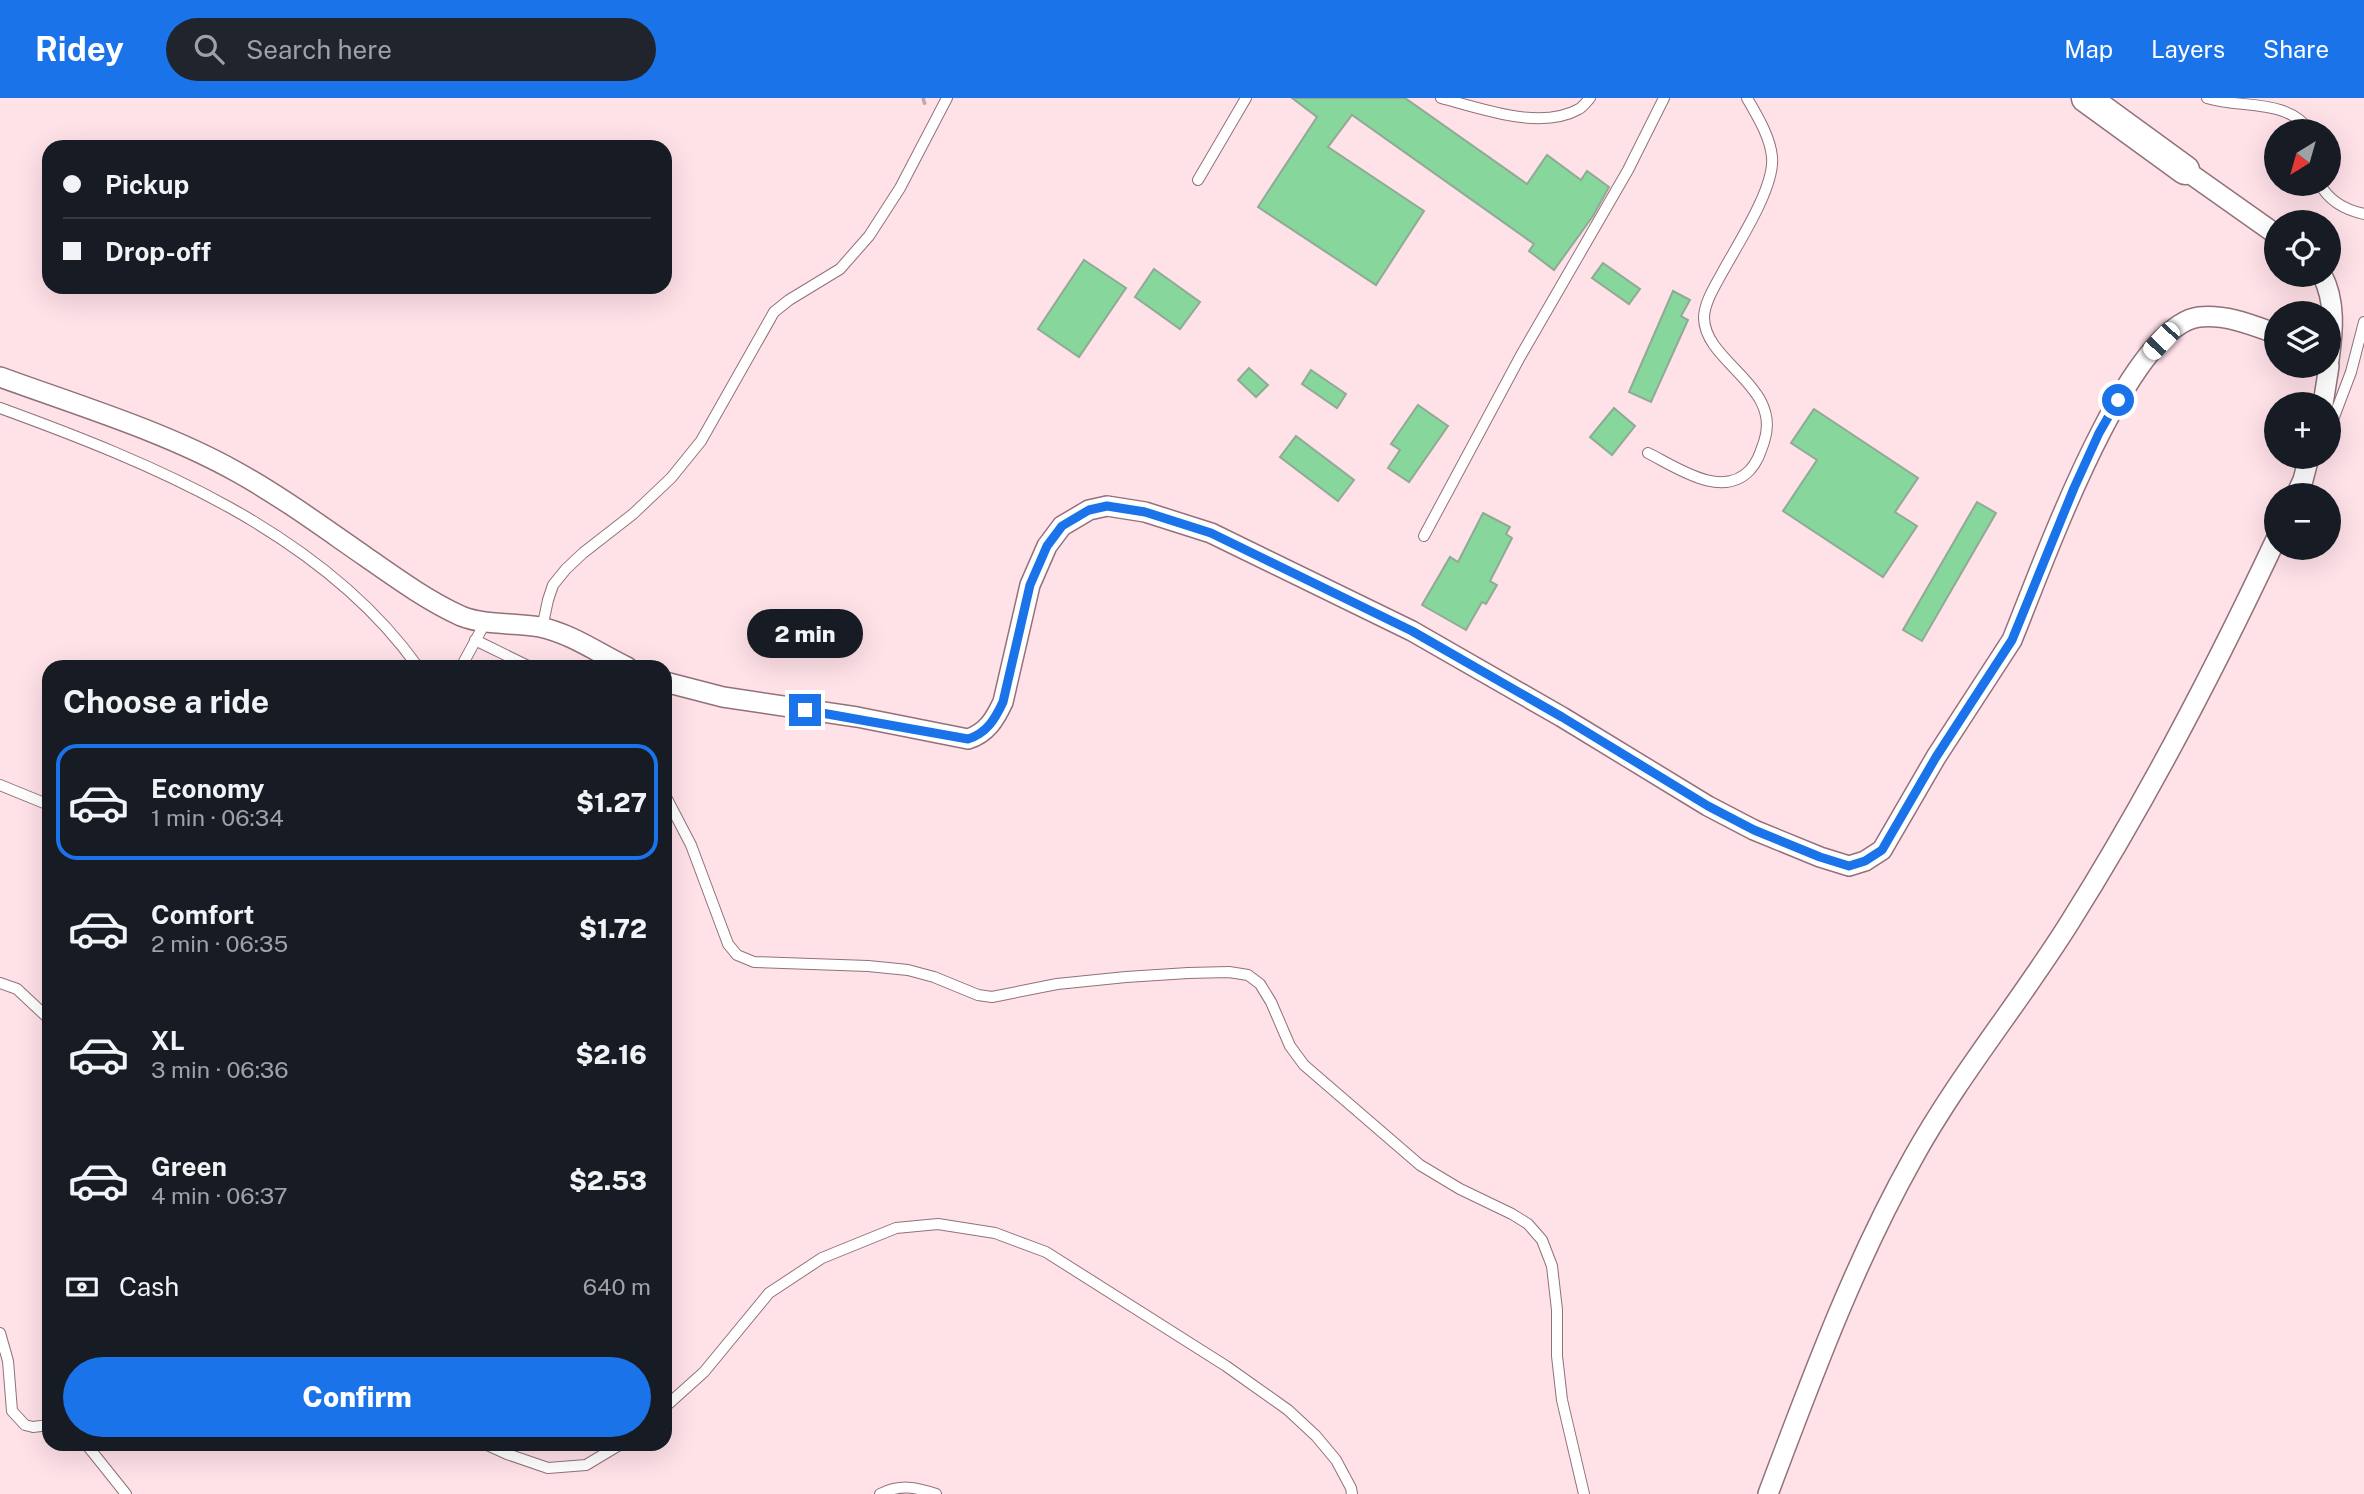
<!DOCTYPE html>
<meta charset="utf-8">
<style>
body{margin:0;font-family:"Public Sans",sans-serif;background:#20242c;color:#f1f3f6;height:100vh;display:flex;flex-direction:column;font-size:26px;white-space:nowrap}
*{box-sizing:border-box;margin:0}
p{font-size:23px;color:#9ea1a6}
.icon{flex:none;width:38px;height:38px;fill:none;stroke:currentColor;stroke-width:2;stroke-linecap:round;stroke-linejoin:round}
.map{position:relative;flex:1;overflow:hidden}
.side{position:absolute;left:42px;top:562px;width:630px;height:791px;display:flex;flex-direction:column;background:#171b24;border-radius:21px;box-shadow:0 7px 28px #0002}
.side>*{flex:none}
.guide{position:absolute;left:42px;top:42px;width:630px;height:154px;border-radius:21px;box-shadow:0 7px 28px #0002;display:grid;align-content:center;height:154px;padding:0 21px;background:#171b24}
.needle{width:46px;rotate:217deg}
.controls{position:absolute;left:2264px;top:21px;display:grid;gap:14px}
.controls a{display:grid;place-items:center;width:77px;height:77px;border-radius:50%;background:#171b24;box-shadow:0 7px 28px #0002;font-size:35px}
.end{position:absolute;width:32px;height:32px;margin:-16px;border:9px solid #1a73e8;background:#fff;box-shadow:0 0 0 4px #fff}
.from{border-radius:50%}
.bubble{position:absolute;height:49px;border-radius:24px;background:#171b24;box-shadow:0 7px 28px #0002;font-size:23px;font-weight:800;line-height:49px;text-align:center}
.car{position:absolute;width:21px;height:42px;margin:-21px -10px;border-radius:9px;box-shadow:0 0 5px 2px #0007;background:linear-gradient(#fff 24%,#345 0 40%,#fff 0 76%,#345 0 86%,#fff 0)}
.guide b{display:flex;align-items:center;gap:24px;height:66px;font-size:26px}
.guide b+b{border-top:2px solid #363941}
.guide i{width:18px;height:18px;background:#f1f3f6}
ul{padding:0;list-style:none}
li{display:flex;align-items:center;gap:21px;height:116px;margin:0 14px 10px;padding:0 7px;border:4px solid transparent;border-radius:21px}
li div{flex:1}
li b{display:block;font-size:26px}
li em{font-style:normal;font-weight:800}
li.on{border-color:#1a73e8}
li>.icon{width:63px;height:63px;stroke-width:1.5}
h2{padding:0 21px;font-size:32px;line-height:84px}
.pay{display:flex;align-items:center;gap:18px;height:77px;padding:0 21px;font-size:26px}
.pay p{margin-inline-start:auto}
.cta{display:flex;gap:14px;margin-top:auto;padding:14px 21px}
.cta a{flex:1;height:80px;border-radius:42px;background:#1a73e8;color:#fff;font-size:28px;font-weight:800;line-height:80px;text-align:center}
header{display:flex;align-items:center;gap:42px;box-sizing:border-box;height:98px;padding:0 35px;background:#1a73e8;color:#fff}
header strong{font-size:33px}
nav{display:flex;gap:38px;margin-inline-start:auto;font-size:24px}
.search{width:490px;height:63px;background:#20242c;display:flex;align-items:center;gap:18px;box-sizing:border-box;padding:0 24px;border-radius:38px;color:#9ea1a6;font-size:26px}
.map>svg:first-child{display:block}
.building{fill:#87d69c;stroke:#8faa95;stroke-width:2}
.lines{fill:none;stroke-linecap:round;stroke-linejoin:round}
.lane-casing{stroke:#92717a;stroke-width:12}
.street-casing{stroke:#92717a;stroke-width:22}
.secondary-casing{stroke:#92717a;stroke-width:31}
.path{stroke:#c1a8ae;stroke-width:3.5;stroke-dasharray:7 3.5;stroke-linecap:butt}
.lane{stroke:#fff;stroke-width:10}
.street{stroke:#fff;stroke-width:19}
.secondary{stroke:#fff;stroke-width:28}
.route{stroke:#1a73e8;stroke-width:9}
</style>
<header>
<strong>Ridey</strong>
<div class="search"><svg class="icon" aria-label="search" viewBox="0 0 24 24"><circle cx="10" cy="10" r="6"/><path d="M15 15l6 6"/></svg>Search here</div>
<nav><a>Map</a><a>Layers</a><a>Share</a></nav>
</header>
<div class="map">
<svg width="2364" height="1396" viewBox="0 0 2364 1396">
<rect width="100%" height="100%" fill="#ffe1e8"/>
<g class="building">
<path d="M 1292,0 L 1405,0 L 1527,86 L 1547,57 L 1581,82 L 1587,73 L 1609,89 L 1593,118 L 1554,172 L 1529,153 L 1534,146 L 1352,17 L 1328,49 L 1424,113 L 1376,187 L 1258,109 L 1317,19 Z"/>
<path d="M 1084,162 L 1126,190 L 1079,259 L 1038,231 Z"/>
<path d="M 1603,165 L 1640,191 L 1629,206 L 1592,180 Z"/>
<path d="M 1154,171 L 1200,204 L 1180,231 L 1135,199 Z"/>
<path d="M 1673,193 L 1690,202 L 1681,218 L 1688,222 L 1651,304 L 1629,294 Z"/>
<path d="M 1249,270 L 1268,287 L 1256,299 L 1238,282 Z"/>
<path d="M 1311,272 L 1346,296 L 1337,310 L 1302,286 Z"/>
<path d="M 1418,307 L 1448,328 L 1409,384 L 1388,370 L 1400,352 L 1391,346 Z"/>
<path d="M 1614,310 L 1635,328 L 1612,357 L 1590,339 Z"/>
<path d="M 1814,311 L 1918,380 L 1895,414 L 1917,428 L 1883,479 L 1783,413 L 1817,362 L 1791,345 Z"/>
<path d="M 1296,338 L 1354,382 L 1338,403 L 1280,359 Z"/>
<path d="M 1977,404 L 1996,415 L 1922,543 L 1903,532 Z"/>
<path d="M 1483,415 L 1510,429 L 1506,436 L 1512,440 L 1490,483 L 1497,487 L 1486,506 L 1482,504 L 1466,532 L 1422,507 L 1450,459 L 1458,464 Z"/>
</g>
<g class="lines">
<defs>
<g id="lane">
<path d="M 1441,0 C 1480,10 1540,33 1579,11 C 1583,9 1587,3 1590,0"/>
<path d="M 2207,0 C 2242,11 2287,0 2310,33"/>
<path d="M 1198,82 L 1246,0"/>
<path d="M 2320,86 C 2329,103 2346,112 2364,116"/>
<path d="M 0,310 C 151,365 322,434 418,569"/>
<path d="M 2329,332 L 2351,274 L 2364,224"/>
<path d="M 1648,355 C 1676,369 1722,402 1750,372 C 1758,363 1760,355 1764,344 C 1783,288 1705,265 1704,220 C 1704,205 1715,188 1722,175 C 1737,147 1775,90 1772,59 C 1770,38 1757,18 1747,0"/>
<path d="M 1424,438 L 1520,259 L 1628,72 L 1664,0"/>
<path d="M 542,530 L 548,502 L 553,487 L 566,471 L 583,455 L 633,416 L 671,380 L 701,343 L 774,214 L 789,202 L 840,171 L 869,138 L 900,90 L 947,0"/>
<path d="M 475,542 L 530,569"/>
<path d="M 461,569 L 485,525"/>
<path d="M 0,687 L 49,707"/>
<path d="M 665,697 L 691,747 L 728,846 L 737,857 L 754,864 L 868,868 L 908,872 L 934,879 L 978,897 L 992,899 L 1057,886 L 1126,879 L 1188,875 L 1229,874 L 1248,877 L 1260,886 L 1271,904 L 1290,948 L 1304,967 L 1420,1067 L 1460,1091 L 1512,1116 L 1528,1126 L 1542,1142 L 1552,1168 L 1557,1212 L 1557,1258 L 1562,1302 L 1584,1396"/>
<path d="M 0,885 L 17,891 L 49,921"/>
<path d="M 0,1235 L 8,1263 L 12,1313 L 25,1327 L 33,1329 L 49,1327"/>
<path d="M 665,1309 L 704,1274 L 769,1195 L 822,1160 L 896,1130 L 938,1126 L 995,1135 L 1046,1154 L 1226,1268 L 1288,1312 L 1316,1338 L 1336,1362 L 1351,1390 L 1352,1396"/>
<path d="M 86,1346 L 126,1396"/>
<path d="M 485,1346 L 507,1356 L 548,1370 L 586,1367 L 621,1346"/>
<path d="M 880,1396 C 900,1386 916,1389 936,1396"/>
</g>
<g id="street">
<path d="M 2185,72 L 2277,137"/>
<path d="M 2322,177 C 2336,203 2333,234 2329,262"/>
<path d="M 0,279 C 77,307 166,334 237,374 C 282,399 324,430 366,459 C 396,480 428,503 461,518 C 486,528 513,524 540,529 C 572,536 598,555 627,569"/>
<path d="M 2323,306 L 2329,268"/>
<path d="M 2296,397 L 2303,382 L 2309,359"/>
<path d="M 665,584 L 723,599 L 857,619 L 968,641 C 987,635 995,621 1003,604 L 1030,487 L 1047,448 L 1062,428 L 1089,412 L 1107,408 L 1145,414 L 1211,435 L 1412,533 L 1562,619 L 1708,708 L 1754,732 L 1820,759 L 1849,768 L 1865,763 L 1882,752 L 1936,659 L 2012,542 C 2039,477 2126,228 2199,219 C 2226,216 2252,227 2277,236"/>
<path d="M 1768,1396 C 1811,1282 1853,1167 1913,1060 C 1959,977 2020,904 2070,824 C 2148,700 2215,571 2277,439"/>
</g>
<path id="secondary" d="M 2086,0 L 2185,72"/>
</defs>
<use href="#lane" class="lane-casing"/>
<use href="#street" class="street-casing"/>
<use href="#secondary" class="secondary-casing"/>
<path class="path" d="M 923,0 L 926,10"/>
<use href="#lane" class="lane"/>
<use href="#street" class="street"/>
<use href="#secondary" class="secondary"/>
</g>
<g class="lines">
<path class="route" d="M 805,612 L 968,641 C 987,635 995,621 1003,604 L 1030,487 L 1047,448 L 1062,428 L 1089,412 L 1107,408 L 1145,414 L 1211,435 L 1412,533 L 1562,619 L 1708,708 L 1754,732 L 1820,759 L 1849,768 L 1865,763 L 1882,752 L 1936,659 L 2012,542 L 2074,390 L 2099,335 L 2118,302"/>
</g>
</svg>
<div class="controls">
<a><svg class="needle" viewBox="-14 -14 28 28"><path d="M0-13l5 13h-10z" fill="#e53935"/><path d="M0 13l5-13h-10z" fill="#9ea1a6"/></svg></a>
<a><svg class="icon" aria-label="locate" viewBox="0 0 24 24"><circle cx="12" cy="12" r="6"/><path d="M12 2v4M12 18v4M2 12h4M18 12h4"/></svg></a>
<a><svg class="icon" aria-label="layers" viewBox="0 0 24 24"><path d="M12 4l9 5-9 5-9-5zM3 14l9 5 9-5"/></svg></a>
<a>+</a>
<a>−</a>
</div>
<i class="end from" style="left:2118px;top:302px"></i>
<i class="end" style="left:805px;top:612px"></i>
<div class="bubble" style="left:747px;top:511px;width:116px">2 min</div>
<i class="car" style="left:2161px;top:243px;rotate:223deg"></i>
<div class="guide">
<b><i class="from"></i>Pickup</b>
<b><i></i>Drop-off</b>
</div>
<section class="side">
<h2>Choose a ride</h2>
<ul>
<li class="on"><svg class="icon" aria-label="car" viewBox="0 0 24 24"><path d="M5 17H2v-5l4-1 3-4h7l3 4 3 1v5h-3M9 17h6M6 11h13"/><circle cx="7" cy="17" r="2"/><circle cx="17" cy="17" r="2"/></svg><div><b>Economy</b><p>1 min · 06:34</p></div><em>$1.27</em></li>
<li><svg class="icon" aria-label="car" viewBox="0 0 24 24"><path d="M5 17H2v-5l4-1 3-4h7l3 4 3 1v5h-3M9 17h6M6 11h13"/><circle cx="7" cy="17" r="2"/><circle cx="17" cy="17" r="2"/></svg><div><b>Comfort</b><p>2 min · 06:35</p></div><em>$1.72</em></li>
<li><svg class="icon" aria-label="car" viewBox="0 0 24 24"><path d="M5 17H2v-5l4-1 3-4h7l3 4 3 1v5h-3M9 17h6M6 11h13"/><circle cx="7" cy="17" r="2"/><circle cx="17" cy="17" r="2"/></svg><div><b>XL</b><p>3 min · 06:36</p></div><em>$2.16</em></li>
<li><svg class="icon" aria-label="car" viewBox="0 0 24 24"><path d="M5 17H2v-5l4-1 3-4h7l3 4 3 1v5h-3M9 17h6M6 11h13"/><circle cx="7" cy="17" r="2"/><circle cx="17" cy="17" r="2"/></svg><div><b>Green</b><p>4 min · 06:37</p></div><em>$2.53</em></li>
</ul>
<div class="pay"><svg class="icon" aria-label="cash" viewBox="0 0 24 24"><path d="M3 7h18v10H3z"/><circle cx="12" cy="12" r="2"/></svg>Cash<p>640 m</p></div>
<div class="cta"><a>Confirm</a></div>
</section>
</div>
